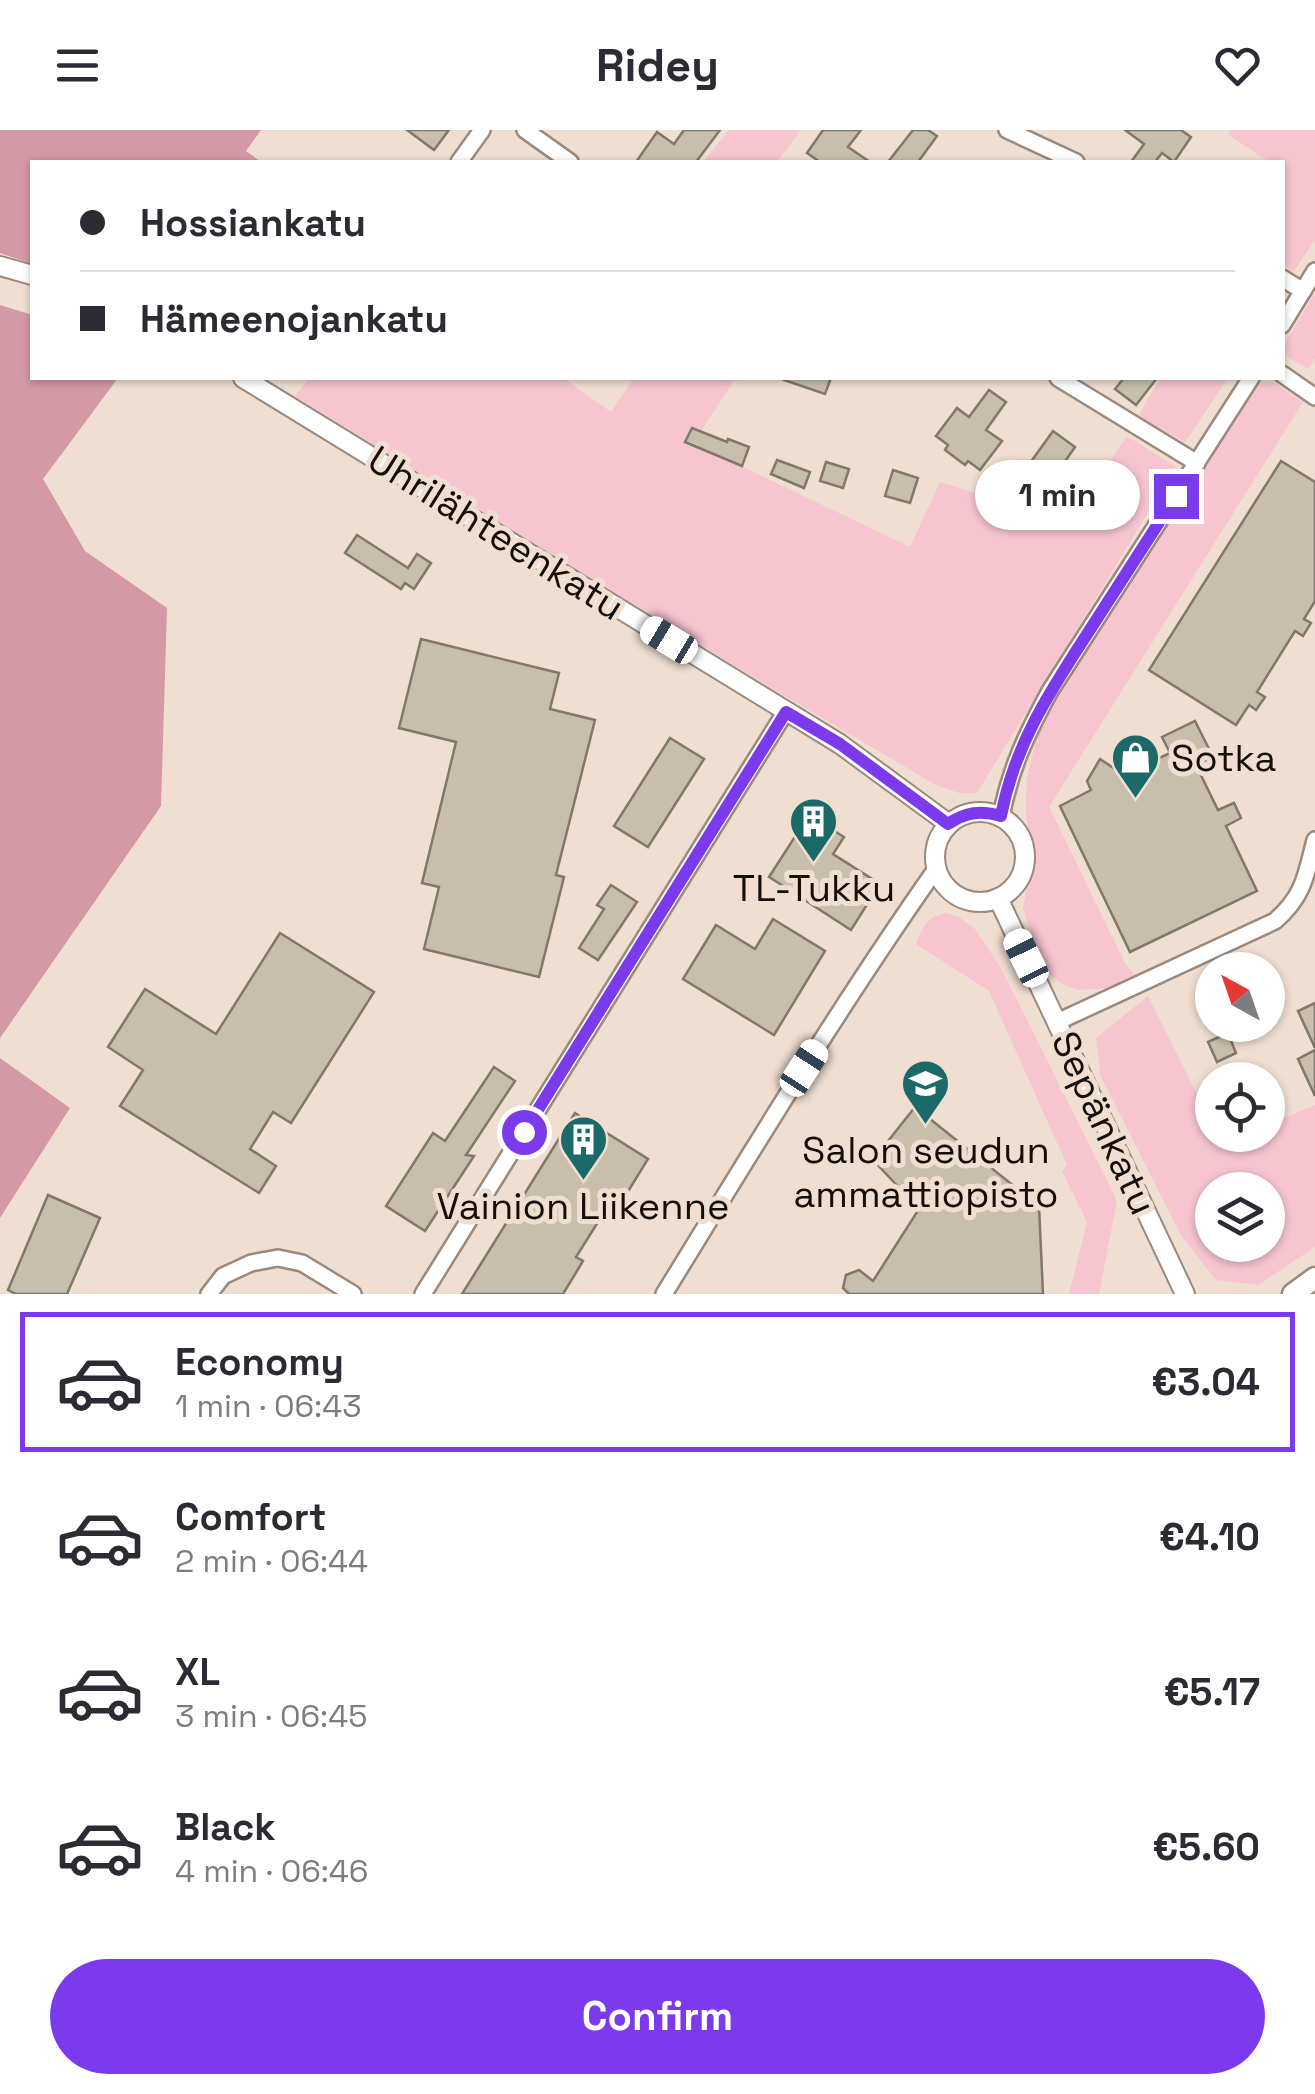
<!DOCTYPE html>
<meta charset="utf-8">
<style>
body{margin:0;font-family:"Space Grotesk",sans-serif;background:#f2f2f3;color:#2b2b33;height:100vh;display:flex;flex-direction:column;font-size:38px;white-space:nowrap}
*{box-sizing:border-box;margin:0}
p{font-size:32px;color:#7c7c81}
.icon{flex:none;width:55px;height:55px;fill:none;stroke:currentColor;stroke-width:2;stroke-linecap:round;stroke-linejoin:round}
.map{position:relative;height:1164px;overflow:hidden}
.side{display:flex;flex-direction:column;background:#fff;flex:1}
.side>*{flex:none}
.banner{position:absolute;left:30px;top:30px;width:1255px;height:220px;border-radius:0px;box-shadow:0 2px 8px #0004;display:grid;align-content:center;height:220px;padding:0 50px;background:#fff}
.needle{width:65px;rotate:320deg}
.fabs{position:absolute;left:1195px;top:822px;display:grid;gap:20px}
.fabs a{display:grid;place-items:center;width:90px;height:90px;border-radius:50%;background:#fff;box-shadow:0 2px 8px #0004;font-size:50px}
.end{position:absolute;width:45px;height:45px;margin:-22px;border:12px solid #7c3aed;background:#fff;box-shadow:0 0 0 5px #fff}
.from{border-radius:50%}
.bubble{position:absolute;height:70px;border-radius:35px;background:#fff;box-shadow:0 2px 8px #0004;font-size:32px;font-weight:700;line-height:70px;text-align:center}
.car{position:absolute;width:30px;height:60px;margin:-30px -15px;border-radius:12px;box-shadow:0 0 8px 2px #0007;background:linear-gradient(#fff 24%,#345 0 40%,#fff 0 76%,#345 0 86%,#fff 0)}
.banner b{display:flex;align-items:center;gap:35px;height:95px;font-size:38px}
.banner b+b{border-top:2px solid #e1e1e2}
.banner i{width:25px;height:25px;background:#2b2b33}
ul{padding:18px 0 0;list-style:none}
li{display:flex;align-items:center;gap:30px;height:140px;margin:0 20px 15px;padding:0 30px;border:5px solid transparent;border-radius:0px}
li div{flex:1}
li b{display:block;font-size:38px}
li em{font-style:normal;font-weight:700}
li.selected{border-color:#7c3aed}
li>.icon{width:90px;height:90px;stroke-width:1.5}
.cta{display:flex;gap:20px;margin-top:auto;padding:20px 50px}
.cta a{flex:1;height:115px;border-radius:60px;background:#7c3aed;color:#fff;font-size:40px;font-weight:700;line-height:115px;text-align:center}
header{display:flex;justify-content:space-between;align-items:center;height:130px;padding:0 50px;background:#fff;font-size:45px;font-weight:700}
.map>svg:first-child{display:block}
.green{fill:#f6c5d0;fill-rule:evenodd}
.forest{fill:#d399a7}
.building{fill:#c7beab;stroke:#817868;stroke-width:2.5}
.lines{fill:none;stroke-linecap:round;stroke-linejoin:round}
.minor-casing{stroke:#9a897d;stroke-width:20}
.tertiary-casing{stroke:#9a897d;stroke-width:22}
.secondary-casing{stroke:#9a897d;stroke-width:25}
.minor{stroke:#fff;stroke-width:15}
.tertiary{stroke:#fff;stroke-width:18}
.secondary{stroke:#fff;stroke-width:20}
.route{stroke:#7c3aed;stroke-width:12}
.labels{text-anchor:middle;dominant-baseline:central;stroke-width:10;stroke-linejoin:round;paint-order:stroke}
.street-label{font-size:38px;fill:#140e09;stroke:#f0ded1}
.poi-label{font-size:38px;fill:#140e09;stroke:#f0ded1}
</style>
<header><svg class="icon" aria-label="menu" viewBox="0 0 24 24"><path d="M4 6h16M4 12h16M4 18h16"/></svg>Ridey<svg class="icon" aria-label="heart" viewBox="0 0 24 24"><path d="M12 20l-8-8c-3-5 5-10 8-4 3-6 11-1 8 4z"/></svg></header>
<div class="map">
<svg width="1315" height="1164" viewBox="0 0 1315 1164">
<rect width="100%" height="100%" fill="#f0ded1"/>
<g class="green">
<path d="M 729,0 L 801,0 L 777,32 L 703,32 Z"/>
<path d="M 1230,0 L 1315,0 L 1315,110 L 1293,142 L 1283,135 L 1282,32 L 1270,32 L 1227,4 Z"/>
<path d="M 1315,163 L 1315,228 L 1309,239 C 1298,233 1284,229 1284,215 Z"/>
<path d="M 309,248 L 563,248 L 611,282 L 634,248 L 736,248 L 693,313 L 910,417 L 940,352 L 1069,392 L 1127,306 L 1176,337 L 977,663 L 959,663 L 936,655 L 753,547 L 295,266 Z"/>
<path d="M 1160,248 L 1228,248 L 1185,312 L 1138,287 Z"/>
<path d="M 1271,251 L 1303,272 L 1049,677 L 1125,833 L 1136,847 L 1108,858 L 1078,860 L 1062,854 L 1048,843 L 1032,808 L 1023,778 L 1033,725 L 1026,686 L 1026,669 L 1027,649 L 1039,596 L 1251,261 L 1260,253 Z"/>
<path d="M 947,783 L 959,787 L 975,799 L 1001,838 L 1117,1071 L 1099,1164 L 1069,1164 L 1087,1092 L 1062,1041 L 1067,1035 L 989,861 L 916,814 C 924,795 926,787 947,783 Z"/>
<path d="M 1148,866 L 1212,994 L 1212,1005 L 1218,1005 L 1223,1014 L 1244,1005 L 1268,1005 L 1268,995 L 1315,975 L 1315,1117 L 1258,1155 L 1216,1150 L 1182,1107 L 1100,945 L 1096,908 ZM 1212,1060 L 1268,1060 L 1268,1115 L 1212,1115 Z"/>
</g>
<g class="forest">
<path d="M 0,0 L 261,0 L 246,21 L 261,32 L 32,32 L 32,134 L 0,123 Z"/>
<path d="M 0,175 L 32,185 L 32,248 L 118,248 L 43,349 L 85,421 L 167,478 L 161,676 L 0,908 Z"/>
<path d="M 0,928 L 70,978 L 0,1088 Z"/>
</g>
<g class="building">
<path d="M 407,0 L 449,0 L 434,20 Z"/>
<path d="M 684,0 L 720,0 L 696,32 L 636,32 L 657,2 L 674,14 Z"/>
<path d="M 823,0 L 861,0 L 848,17 L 870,32 L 820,32 L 807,23 Z"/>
<path d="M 913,0 L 928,0 L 937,6 L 918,32 L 888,32 Z"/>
<path d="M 1125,0 L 1181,0 L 1191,7 L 1174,32 L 1162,23 L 1155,32 L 1131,32 L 1144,14 Z"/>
<path d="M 785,248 L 831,248 L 825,264 L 784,250 Z"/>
<path d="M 1124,248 L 1157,248 L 1136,275 L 1115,259 Z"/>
<path d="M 989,260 L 1006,272 L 986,300 L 1002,311 L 980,340 L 968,331 L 965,335 L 945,320 L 948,315 L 936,306 L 957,278 L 969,287 Z"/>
<path d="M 692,298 L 727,312 L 728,309 L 749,317 L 742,336 L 685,312 Z"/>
<path d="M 1053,301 L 1075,317 L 1066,330 L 1076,337 L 1052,370 L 1020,347 Z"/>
<path d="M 777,330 L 810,342 L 804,358 L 771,344 Z"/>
<path d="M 1281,331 L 1315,352 L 1315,471 L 1304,489 L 1311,493 L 1303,506 L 1295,501 L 1257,562 L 1265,567 L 1256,580 L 1249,575 L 1236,595 L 1149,540 Z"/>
<path d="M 826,332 L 849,339 L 843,358 L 820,351 Z"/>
<path d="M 893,340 L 918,348 L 910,373 L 885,366 Z"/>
<path d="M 357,405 L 408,438 L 417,424 L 431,433 L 414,459 L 405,453 L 401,459 L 345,423 Z"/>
<path d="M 421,509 L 559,543 L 550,579 L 595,590 L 556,745 L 564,747 L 539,847 L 424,819 L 439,757 L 422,753 L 456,612 L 399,598 Z"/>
<path d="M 1195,591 L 1213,627 L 1196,635 L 1218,680 L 1234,673 L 1241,688 L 1226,696 L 1257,761 L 1130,822 L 1060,676 L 1091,660 L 1087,651 L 1100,629 L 1124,645 L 1170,623 L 1162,607 Z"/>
<path d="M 670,608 L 704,629 L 648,717 L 614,696 Z"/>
<path d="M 816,689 L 844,707 L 833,724 L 880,754 L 851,800 L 769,747 L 796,705 L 802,710 Z"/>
<path d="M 611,755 L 637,772 L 598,830 L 579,818 L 604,779 L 597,775 Z"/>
<path d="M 773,789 L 825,821 L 774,905 L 683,849 L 716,795 L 755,819 Z"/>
<path d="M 280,803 L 374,862 L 291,993 L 273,982 L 250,1019 L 276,1036 L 259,1063 L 120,976 L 143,940 L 108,917 L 145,859 L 216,904 Z"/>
<path d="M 1315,873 L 1315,918 L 1298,881 Z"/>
<path d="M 1228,903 L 1236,923 L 1217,932 L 1208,912 Z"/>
<path d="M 1315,920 L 1315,966 L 1298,929 Z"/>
<path d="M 494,937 L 515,951 L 466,1025 L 474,1026 L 425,1101 L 386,1076 L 433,1003 L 445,1011 Z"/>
<path d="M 915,977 L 1039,1076 L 1043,1164 L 849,1164 L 843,1158 L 846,1145 L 859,1140 L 873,1151 L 919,1079 L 873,1030 Z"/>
<path d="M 575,983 L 648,1029 L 616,1081 L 608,1076 L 576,1127 L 583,1131 L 563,1164 L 462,1164 Z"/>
<path d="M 48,1065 L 100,1088 L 67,1164 L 16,1164 L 8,1160 Z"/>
</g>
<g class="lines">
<defs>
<g id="minor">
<path d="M 525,0 L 570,32"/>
<path d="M 1007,0 L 1076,32"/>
<path d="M 459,32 L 482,0"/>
<path d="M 1282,148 L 1303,161"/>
<path d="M 1282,195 L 1315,141"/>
<path d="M 1282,244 L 1315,267"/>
<path d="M 1058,248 L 1197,333"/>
<path d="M 1001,687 C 1010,639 1027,603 1050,561 L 1251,248"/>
<path d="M 1057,892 L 1275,791 C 1304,766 1306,745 1315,710"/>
<path d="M 209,1164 L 223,1146 L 251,1133 L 278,1128 L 302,1133 L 353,1164"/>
<path d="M 423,1164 L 786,581"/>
<path d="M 664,1164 C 752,1021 839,877 936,739"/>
</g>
<g id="tertiary">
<path d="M 0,136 L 32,145"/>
<path d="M 243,248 L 840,614 L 949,694"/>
<circle cx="980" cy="727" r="45"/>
<path d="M 998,768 L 1185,1164"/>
</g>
<path id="secondary" d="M 1293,1164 L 1315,1148"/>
</defs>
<use href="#minor" class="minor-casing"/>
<use href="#tertiary" class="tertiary-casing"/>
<use href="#secondary" class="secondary-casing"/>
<use href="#minor" class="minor"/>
<use href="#tertiary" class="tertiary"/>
<use href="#secondary" class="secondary"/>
</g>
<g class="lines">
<path class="route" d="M 524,1002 L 786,582 L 840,614 L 948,694 C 966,682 981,680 1001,686 C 1015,612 1053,557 1093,495 C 1121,452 1148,409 1176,366"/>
</g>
<defs>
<symbol id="shop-pin" viewBox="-11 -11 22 30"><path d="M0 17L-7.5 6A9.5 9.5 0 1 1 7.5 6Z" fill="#1c6969" stroke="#f0ded1"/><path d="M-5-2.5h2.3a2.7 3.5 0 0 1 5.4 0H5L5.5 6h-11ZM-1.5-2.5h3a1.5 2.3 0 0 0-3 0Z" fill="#fff"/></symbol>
<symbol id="building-pin" viewBox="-11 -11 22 30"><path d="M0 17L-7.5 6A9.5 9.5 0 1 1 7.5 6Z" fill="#1c6969" stroke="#f0ded1"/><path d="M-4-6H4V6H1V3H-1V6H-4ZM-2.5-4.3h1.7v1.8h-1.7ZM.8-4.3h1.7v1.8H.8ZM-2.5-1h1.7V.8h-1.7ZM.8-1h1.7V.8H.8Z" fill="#fff"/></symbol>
<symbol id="school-pin" viewBox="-11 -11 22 30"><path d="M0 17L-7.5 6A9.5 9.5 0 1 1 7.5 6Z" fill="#1c6969" stroke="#f0ded1"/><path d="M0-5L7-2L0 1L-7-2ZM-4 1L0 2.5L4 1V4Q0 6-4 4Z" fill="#fff"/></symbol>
</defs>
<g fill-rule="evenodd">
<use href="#shop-pin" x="1108" y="600" width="55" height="75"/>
<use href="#building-pin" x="786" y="664" width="55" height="75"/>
<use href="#school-pin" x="898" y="926" width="55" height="75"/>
<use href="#building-pin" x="556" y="982" width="55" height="75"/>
</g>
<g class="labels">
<g class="street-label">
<text transform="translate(496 403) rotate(32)">Uhrilähteenkatu</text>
<text transform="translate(1104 993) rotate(65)">Sepänkatu</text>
</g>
<g class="poi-label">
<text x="1171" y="628" text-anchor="start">Sotka</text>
<text x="814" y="758">TL-Tukku</text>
<text x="926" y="1020">Salon seudun<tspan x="926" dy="44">ammattiopisto</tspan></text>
<text x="583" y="1076">Vainion Liikenne</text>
</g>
</g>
</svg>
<div class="fabs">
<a><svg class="needle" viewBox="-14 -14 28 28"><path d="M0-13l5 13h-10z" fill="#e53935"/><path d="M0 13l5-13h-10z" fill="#7c7c81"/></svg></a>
<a><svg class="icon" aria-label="locate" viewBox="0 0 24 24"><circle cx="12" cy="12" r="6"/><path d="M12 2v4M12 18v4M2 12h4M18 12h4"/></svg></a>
<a><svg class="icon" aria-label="layers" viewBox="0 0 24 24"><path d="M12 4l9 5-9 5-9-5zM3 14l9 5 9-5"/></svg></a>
</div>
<i class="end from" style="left:524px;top:1002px"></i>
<i class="end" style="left:1176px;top:366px"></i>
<div class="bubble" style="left:975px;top:330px;width:165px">1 min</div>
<i class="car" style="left:669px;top:510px;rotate:301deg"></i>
<i class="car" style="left:1026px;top:828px;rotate:334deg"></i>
<i class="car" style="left:804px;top:938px;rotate:33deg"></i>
<div class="banner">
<b><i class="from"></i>Hossiankatu</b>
<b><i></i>Hämeenojankatu</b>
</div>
</div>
<section class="side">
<ul>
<li class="selected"><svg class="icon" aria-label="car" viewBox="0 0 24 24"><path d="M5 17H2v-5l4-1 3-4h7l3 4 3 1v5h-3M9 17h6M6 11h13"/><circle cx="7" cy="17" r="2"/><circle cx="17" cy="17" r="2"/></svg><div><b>Economy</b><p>1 min · 06:43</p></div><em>€3.04</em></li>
<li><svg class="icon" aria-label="car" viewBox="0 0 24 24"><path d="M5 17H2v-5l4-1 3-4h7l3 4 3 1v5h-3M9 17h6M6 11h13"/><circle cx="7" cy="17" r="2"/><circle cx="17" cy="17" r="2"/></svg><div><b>Comfort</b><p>2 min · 06:44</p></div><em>€4.10</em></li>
<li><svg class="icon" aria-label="car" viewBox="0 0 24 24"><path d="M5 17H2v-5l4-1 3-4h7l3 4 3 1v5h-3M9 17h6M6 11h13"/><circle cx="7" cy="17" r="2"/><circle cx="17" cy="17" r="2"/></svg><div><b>XL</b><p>3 min · 06:45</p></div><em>€5.17</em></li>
<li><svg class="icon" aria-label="car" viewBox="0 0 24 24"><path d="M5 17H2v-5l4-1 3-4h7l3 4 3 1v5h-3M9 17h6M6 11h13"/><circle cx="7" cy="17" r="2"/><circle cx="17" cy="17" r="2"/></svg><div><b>Black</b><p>4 min · 06:46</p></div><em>€5.60</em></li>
</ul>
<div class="cta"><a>Confirm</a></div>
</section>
